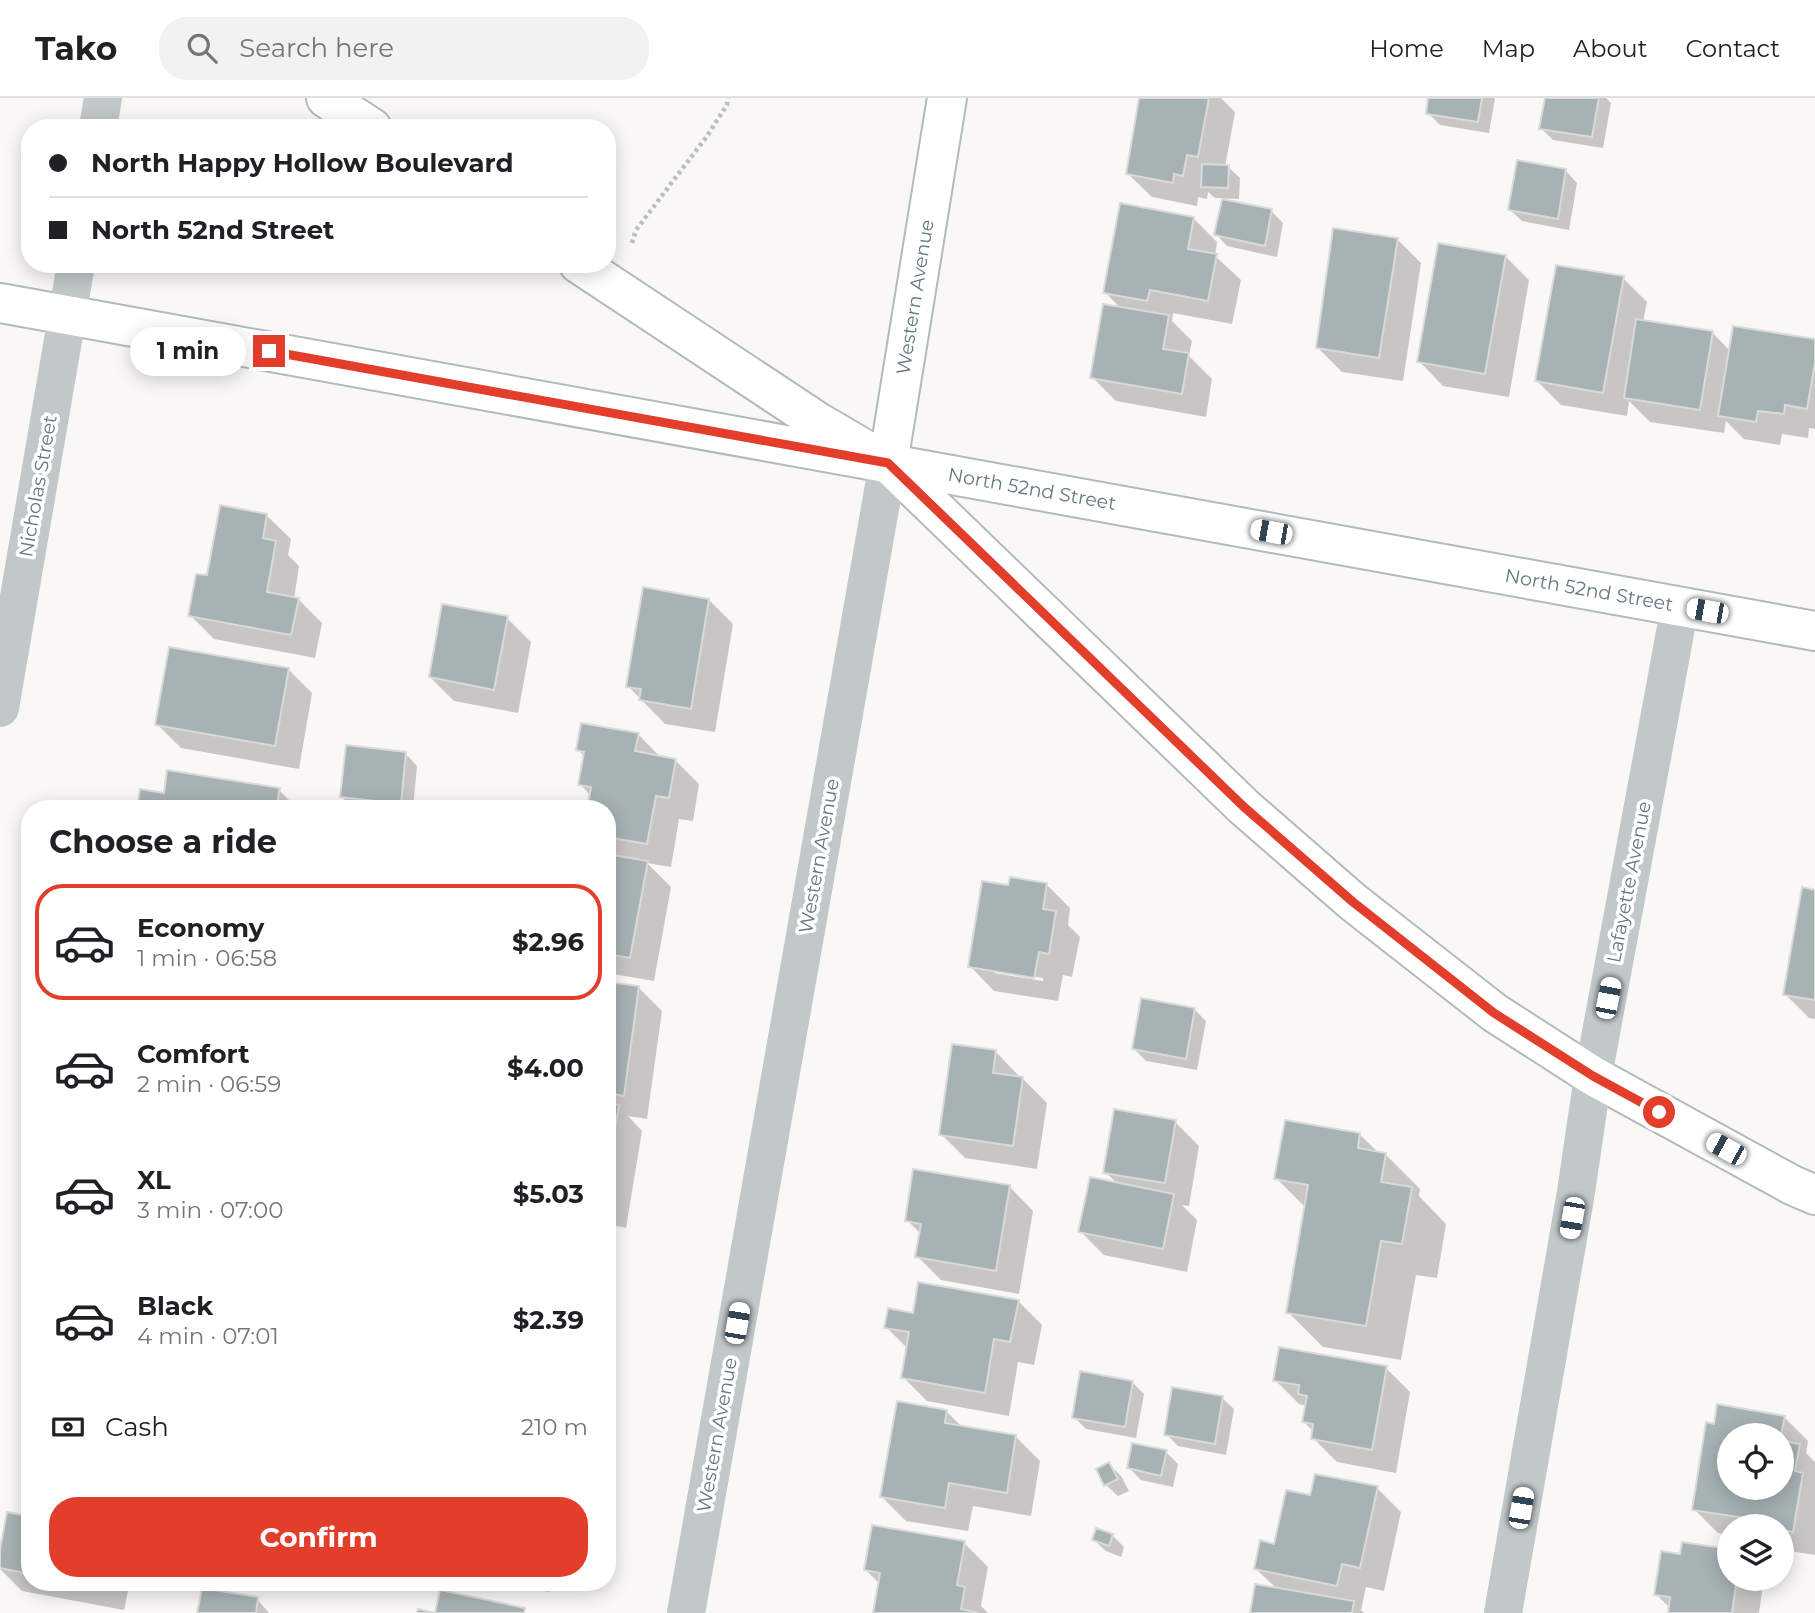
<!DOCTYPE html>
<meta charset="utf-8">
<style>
body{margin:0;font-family:Montserrat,sans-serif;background:#f2f2f2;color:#202124;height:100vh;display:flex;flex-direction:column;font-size:26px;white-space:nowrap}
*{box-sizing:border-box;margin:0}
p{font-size:23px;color:#757577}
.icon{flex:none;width:38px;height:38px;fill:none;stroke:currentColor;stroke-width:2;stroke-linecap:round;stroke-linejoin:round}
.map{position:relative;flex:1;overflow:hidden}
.panel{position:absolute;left:21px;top:702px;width:595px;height:791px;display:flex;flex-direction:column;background:#fff;border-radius:28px;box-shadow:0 4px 18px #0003}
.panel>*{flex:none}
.hud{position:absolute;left:21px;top:21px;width:595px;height:154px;border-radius:28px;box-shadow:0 4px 18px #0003;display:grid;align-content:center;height:154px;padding:0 28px;background:#fff}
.tools{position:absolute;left:1717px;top:1325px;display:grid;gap:14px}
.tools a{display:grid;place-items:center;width:77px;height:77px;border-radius:50%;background:#fff;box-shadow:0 4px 18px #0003;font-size:35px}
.end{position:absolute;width:32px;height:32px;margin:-16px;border:9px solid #e33d2c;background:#fff;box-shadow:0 0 0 4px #fff}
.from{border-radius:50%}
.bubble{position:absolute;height:49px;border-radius:24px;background:#fff;box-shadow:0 4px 18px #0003;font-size:23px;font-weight:700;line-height:49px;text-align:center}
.car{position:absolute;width:21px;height:42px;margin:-21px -10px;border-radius:9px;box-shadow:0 0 5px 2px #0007;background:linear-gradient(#fff 24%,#345 0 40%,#fff 0 76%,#345 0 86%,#fff 0)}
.hud b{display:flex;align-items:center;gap:24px;height:66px;font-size:26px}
.hud b+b{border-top:2px solid #e0e0e0}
.hud i{width:18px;height:18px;background:#202124}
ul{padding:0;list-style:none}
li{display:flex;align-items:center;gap:21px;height:116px;margin:0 14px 10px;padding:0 14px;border:4px solid transparent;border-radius:28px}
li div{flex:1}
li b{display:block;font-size:26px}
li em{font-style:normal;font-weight:700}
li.selected{border-color:#e33d2c}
li>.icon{width:63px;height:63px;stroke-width:1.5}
h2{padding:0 28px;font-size:32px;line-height:84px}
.pay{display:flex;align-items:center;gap:18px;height:77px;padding:0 28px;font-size:26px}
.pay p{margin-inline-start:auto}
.button{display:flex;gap:14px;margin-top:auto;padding:14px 28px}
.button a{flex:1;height:80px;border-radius:28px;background:#e33d2c;color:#fff;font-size:28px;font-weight:700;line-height:80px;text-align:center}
header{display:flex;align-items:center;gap:42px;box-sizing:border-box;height:98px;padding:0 35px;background:#fff;border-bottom:2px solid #e0e0e0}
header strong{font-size:33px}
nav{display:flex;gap:38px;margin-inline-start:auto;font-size:24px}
.search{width:490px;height:63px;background:#f2f2f2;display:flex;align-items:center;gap:18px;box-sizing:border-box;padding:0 24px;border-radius:28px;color:#757577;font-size:26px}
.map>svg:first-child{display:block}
.shadow{fill:#0003;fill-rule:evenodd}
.building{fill:#a7b2b5;stroke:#dadad8;stroke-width:2}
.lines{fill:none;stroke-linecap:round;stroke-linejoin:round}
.secondary-casing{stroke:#b2babd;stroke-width:42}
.path{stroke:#babec0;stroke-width:4.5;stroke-dasharray:3.5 3.5;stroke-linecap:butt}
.street{stroke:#c2c7ca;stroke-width:38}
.secondary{stroke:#fff;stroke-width:38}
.route{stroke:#e33d2c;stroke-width:9}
.labels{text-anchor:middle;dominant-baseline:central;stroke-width:7;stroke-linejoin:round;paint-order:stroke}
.street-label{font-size:19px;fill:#647981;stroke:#fff}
</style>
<header>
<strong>Tako</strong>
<div class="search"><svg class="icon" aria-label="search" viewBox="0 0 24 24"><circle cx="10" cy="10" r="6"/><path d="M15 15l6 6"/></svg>Search here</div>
<nav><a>Home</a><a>Map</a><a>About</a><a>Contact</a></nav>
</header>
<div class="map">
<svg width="1815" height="1515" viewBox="0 0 1815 1515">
<rect width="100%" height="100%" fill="#f9f8f6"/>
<g class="shadow">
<path d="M 1141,0 L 1221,0 L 1235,14 L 1225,69 L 1228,69 L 1240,80 L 1239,101 L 1215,100 L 1208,94 L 1207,101 L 1198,99 L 1197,108 L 1152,99 L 1127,75 Z"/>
<path d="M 1430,0 L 1495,0 L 1489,35 L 1440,27 L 1428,15 Z"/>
<path d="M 1546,0 L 1606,0 L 1611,5 L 1603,50 L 1553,42 L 1541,30 Z"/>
<path d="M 1566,73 L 1577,85 L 1569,132 L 1522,123 L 1510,112 Z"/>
<path d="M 1271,113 L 1283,125 L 1277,159 L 1227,148 L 1216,136 Z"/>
<path d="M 1193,120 L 1217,144 L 1215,158 L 1241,182 L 1232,226 L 1173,215 L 1172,223 L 1192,243 L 1189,258 L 1212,281 L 1206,319 L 1116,303 L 1092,279 L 1121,211 L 1105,194 Z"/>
<path d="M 1397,141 L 1421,165 L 1403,283 L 1342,274 L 1318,250 Z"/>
<path d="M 1505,158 L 1529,182 L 1509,299 L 1443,288 L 1419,263 Z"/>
<path d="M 1623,180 L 1647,204 L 1643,224 L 1712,234 L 1731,254 L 1815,243 L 1815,331 L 1809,330 L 1808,340 L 1782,336 L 1780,347 L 1744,341 L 1726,323 L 1724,335 L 1650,324 L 1629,303 L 1627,318 L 1561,307 L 1537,283 Z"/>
<path d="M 266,417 L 291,441 L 288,457 L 299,468 L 294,501 L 298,501 L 322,525 L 315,560 L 214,541 L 190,517 L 208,479 Z"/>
<path d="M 709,502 L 733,526 L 715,634 L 665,626 L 628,588 Z"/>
<path d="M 507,520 L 531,544 L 518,615 L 454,603 L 430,579 Z"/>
<path d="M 288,571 L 312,595 L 299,671 L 181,650 L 157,626 Z"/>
<path d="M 638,636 L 661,660 L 675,662 L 699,686 L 693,723 L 679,721 L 671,769 L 647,765 L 671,789 L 654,883 L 607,875 L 607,710 L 589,710 L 591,698 L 580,686 L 585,659 L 578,652 Z"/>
<path d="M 406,656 L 417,668 L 413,710 L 353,710 L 341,698 Z"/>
<path d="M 279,692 L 297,710 L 139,710 L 141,693 L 165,697 Z"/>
<path d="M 1046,786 L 1070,810 L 1068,827 L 1080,839 L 1072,879 L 1063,877 L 1058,903 L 994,893 L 970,868 L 1010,789 ZM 994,872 L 1043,880 L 1043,883 L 994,875 Z"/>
<path d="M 1815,793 L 1815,921 L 1809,920 L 1785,896 Z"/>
<path d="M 607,885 L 638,889 L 662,913 L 647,1021 L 628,1018 L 642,1033 L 626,1130 L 607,1126 Z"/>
<path d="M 1194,911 L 1206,923 L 1197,972 L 1146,963 L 1134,951 Z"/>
<path d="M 995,953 L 1019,978 L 1018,980 L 1023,981 L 1047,1005 L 1037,1071 L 965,1060 L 941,1036 Z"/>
<path d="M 1175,1024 L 1199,1048 L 1189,1108 L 1182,1107 L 1197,1122 L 1187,1174 L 1104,1157 L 1080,1133 L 1118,1086 L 1105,1074 Z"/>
<path d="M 1359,1036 L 1379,1055 L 1385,1056 L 1420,1091 L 1419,1098 L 1446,1126 L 1437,1180 L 1416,1177 L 1401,1262 L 1323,1249 L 1288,1214 L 1306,1110 L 1276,1080 Z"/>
<path d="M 1009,1088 L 1033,1113 L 1019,1196 L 941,1182 L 917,1158 L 921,1136 L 907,1122 Z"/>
<path d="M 607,1181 L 611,1185 L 607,1207 Z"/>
<path d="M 1018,1203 L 1042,1227 L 1034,1267 L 1018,1264 L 1009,1318 L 927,1303 L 903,1279 L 908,1251 L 886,1229 L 914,1217 Z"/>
<path d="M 1386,1270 L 1410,1294 L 1396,1375 L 1337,1364 L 1313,1340 L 1314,1334 L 1304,1324 L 1307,1308 L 1299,1306 L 1275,1282 Z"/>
<path d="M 1132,1284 L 1144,1296 L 1136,1340 L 1086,1331 L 1074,1319 Z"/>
<path d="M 1222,1300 L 1234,1311 L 1226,1357 L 1178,1348 L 1166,1336 Z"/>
<path d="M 947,1314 L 963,1330 L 1016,1339 L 1040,1363 L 1031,1418 L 973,1408 L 968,1433 L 906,1423 L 882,1399 Z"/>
<path d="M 1784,1319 L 1808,1343 L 1806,1355 L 1815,1364 L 1815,1457 L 1784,1452 L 1782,1450 L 1782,1428 L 1729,1428 L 1729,1437 L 1718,1435 L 1694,1411 L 1716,1328 ZM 1729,1337 L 1782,1337 L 1782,1390 L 1729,1390 Z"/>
<path d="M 1166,1354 L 1178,1366 L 1173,1389 L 1141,1382 L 1129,1370 Z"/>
<path d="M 1109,1366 L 1121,1378 L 1129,1393 L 1118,1398 L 1106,1387 Z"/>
<path d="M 1377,1390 L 1401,1414 L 1384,1493 L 1366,1489 L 1361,1512 L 1364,1515 L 1252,1515 L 1277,1491 L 1256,1471 L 1311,1399 Z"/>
<path d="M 30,1420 L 30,1484 L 130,1484 L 124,1512 L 22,1493 L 0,1471 L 0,1460 Z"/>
<path d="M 1112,1437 L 1124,1449 L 1121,1459 L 1106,1453 L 1094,1442 Z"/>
<path d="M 964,1445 L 988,1469 L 981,1508 L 988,1515 L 875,1515 L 880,1486 L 866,1472 Z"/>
<path d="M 1729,1453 L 1729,1480 L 1764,1480 L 1759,1515 L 1670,1515 L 1671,1511 L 1656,1496 Z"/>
<path d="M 497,1484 L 551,1484 L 549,1494 Z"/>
<path d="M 257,1501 L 269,1515 L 199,1515 Z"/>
</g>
<g class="building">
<path d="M 1139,0 L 1209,0 L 1198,59 L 1187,57 L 1183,78 L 1174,76 L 1173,85 L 1126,76 Z"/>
<path d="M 1428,0 L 1482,0 L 1478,24 L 1426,16 Z"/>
<path d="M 1545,0 L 1599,0 L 1592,39 L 1539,31 Z"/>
<path d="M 1517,62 L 1566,71 L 1558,121 L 1508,112 Z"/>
<path d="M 1202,66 L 1229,67 L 1228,90 L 1201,89 Z"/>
<path d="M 1222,101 L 1272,111 L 1265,148 L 1214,137 Z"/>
<path d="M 1120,105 L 1194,119 L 1188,151 L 1217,156 L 1208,203 L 1150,192 L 1147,203 L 1103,195 Z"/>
<path d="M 1333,130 L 1398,140 L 1379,260 L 1316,250 Z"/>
<path d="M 1438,145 L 1506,157 L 1485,276 L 1417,264 Z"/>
<path d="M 1556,167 L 1624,178 L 1603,295 L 1535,283 Z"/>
<path d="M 1103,206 L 1169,217 L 1163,251 L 1189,255 L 1182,296 L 1090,280 Z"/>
<path d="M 1636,221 L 1713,233 L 1700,312 L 1624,300 Z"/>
<path d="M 1733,228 L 1815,241 L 1815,265 L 1807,311 L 1785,307 L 1784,316 L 1758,313 L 1756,324 L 1718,318 Z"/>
<path d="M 220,407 L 267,416 L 263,440 L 276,443 L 267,494 L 299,500 L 291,537 L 188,518 L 196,476 L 207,477 Z"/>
<path d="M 643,489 L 709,501 L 691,611 L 639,602 L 641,591 L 626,589 Z"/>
<path d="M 442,506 L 508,518 L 494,592 L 429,579 Z"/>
<path d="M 169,549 L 289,570 L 275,648 L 155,627 Z"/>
<path d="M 581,625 L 639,635 L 635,653 L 676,661 L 669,700 L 656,698 L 647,746 L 607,739 L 607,710 L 587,710 L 591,689 L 578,687 L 584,654 L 576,652 Z"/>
<path d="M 346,647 L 406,654 L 401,706 L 340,699 Z"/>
<path d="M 167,672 L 280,690 L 276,710 L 137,710 L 140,691 L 164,695 Z"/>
<path d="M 607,756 L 648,763 L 630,860 L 607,856 Z"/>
<path d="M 1010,779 L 1047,785 L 1043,811 L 1056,813 L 1049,856 L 1039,854 L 1034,880 L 968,869 L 982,783 L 1008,787 Z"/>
<path d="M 1802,789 L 1815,792 L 1815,902 L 1783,897 Z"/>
<path d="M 607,884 L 639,888 L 624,998 L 607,995 Z"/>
<path d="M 1141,900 L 1195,910 L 1186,961 L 1132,951 Z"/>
<path d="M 952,946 L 996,952 L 993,975 L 1023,979 L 1013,1048 L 939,1037 Z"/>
<path d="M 607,1005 L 619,1007 L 607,1079 Z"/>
<path d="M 1114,1011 L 1176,1022 L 1165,1085 L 1103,1075 Z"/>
<path d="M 1285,1022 L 1360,1035 L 1358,1050 L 1386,1055 L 1381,1084 L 1412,1089 L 1402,1146 L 1381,1143 L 1366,1228 L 1286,1215 L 1308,1087 L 1274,1081 Z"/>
<path d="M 913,1071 L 1010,1087 L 996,1173 L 915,1159 L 921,1126 L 905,1123 Z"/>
<path d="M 1090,1079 L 1174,1096 L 1163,1151 L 1078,1134 Z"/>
<path d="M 918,1184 L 1019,1202 L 1010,1244 L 994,1241 L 985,1295 L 901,1280 L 909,1234 L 884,1230 L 888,1210 L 913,1215 Z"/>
<path d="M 1279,1249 L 1387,1268 L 1372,1352 L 1311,1341 L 1313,1326 L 1302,1324 L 1307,1298 L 1298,1296 L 1299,1287 L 1273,1283 Z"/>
<path d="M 1080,1273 L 1133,1283 L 1125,1329 L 1072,1320 Z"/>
<path d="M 1172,1289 L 1223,1298 L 1215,1346 L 1164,1337 Z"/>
<path d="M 897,1303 L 947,1312 L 945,1325 L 1016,1337 L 1007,1395 L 949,1385 L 945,1410 L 880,1399 Z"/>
<path d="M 1717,1306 L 1785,1318 L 1781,1337 L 1729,1337 L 1729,1390 L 1782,1390 L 1782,1343 L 1800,1346 L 1795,1373 L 1803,1375 L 1793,1434 L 1782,1432 L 1782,1428 L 1758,1428 L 1759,1422 L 1692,1412 L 1706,1324 L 1714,1326 Z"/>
<path d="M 1132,1345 L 1167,1352 L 1161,1378 L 1127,1370 Z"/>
<path d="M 1109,1364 L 1118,1381 L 1104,1388 L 1096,1371 Z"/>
<path d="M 1315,1376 L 1378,1388 L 1360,1470 L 1342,1466 L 1337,1488 L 1254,1471 L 1260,1442 L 1274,1446 L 1286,1392 L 1310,1397 Z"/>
<path d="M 7,1414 L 29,1418 L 30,1414 L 30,1476 L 0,1470 L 0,1451 Z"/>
<path d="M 872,1427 L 965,1443 L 957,1487 L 965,1489 L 961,1511 L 978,1515 L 873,1515 L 880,1475 L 864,1472 Z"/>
<path d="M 1096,1430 L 1113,1436 L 1109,1448 L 1092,1442 Z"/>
<path d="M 1682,1444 L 1729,1451 L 1729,1480 L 1737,1480 L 1732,1515 L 1668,1515 L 1670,1499 L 1654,1497 L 1661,1453 L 1680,1456 Z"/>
<path d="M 1255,1486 L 1354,1503 L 1352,1515 L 1250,1515 Z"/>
<path d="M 202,1490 L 258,1499 L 256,1515 L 197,1515 Z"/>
<path d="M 440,1492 L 525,1510 L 524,1515 L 417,1515 L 418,1511 L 435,1515 Z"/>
</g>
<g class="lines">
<defs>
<g id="secondary">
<path d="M 326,0 L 372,30"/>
<path d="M 579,166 L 818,324 L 888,365 L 1244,709 L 1353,804 L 1495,915 L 1593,978 L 1792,1087 L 1815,1097"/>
<path d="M 0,205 L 1815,533"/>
<path d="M 888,365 L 947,0"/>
</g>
</defs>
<use href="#secondary" class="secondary-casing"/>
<path class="path" d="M 632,145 L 636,132 L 707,38 L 727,7 L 728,0"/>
<g class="street">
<path d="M 98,30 L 103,0"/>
<path d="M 0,610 L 76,166"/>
<path d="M 686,1515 L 888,365"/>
<path d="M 1503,1515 L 1576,1094 L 1593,978 L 1680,508"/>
</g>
<use href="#secondary" class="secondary"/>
</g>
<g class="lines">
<path class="route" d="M 269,253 L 888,365 L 1244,709 L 1353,804 L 1494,915 L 1593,978 L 1659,1014"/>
</g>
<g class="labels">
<g class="street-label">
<text transform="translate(915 199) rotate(-81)">Western Avenue</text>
<text transform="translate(38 388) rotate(-80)">Nicholas Street</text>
<text transform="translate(1032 391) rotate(10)">North 52nd Street</text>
<text transform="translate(1589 492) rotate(10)">North 52nd Street</text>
<text transform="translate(819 758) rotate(-80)">Western Avenue</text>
<text transform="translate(1629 784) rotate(-79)">Lafayette Avenue</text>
<text transform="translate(717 1337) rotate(-80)">Western Avenue</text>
</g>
</g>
</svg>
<div class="tools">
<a><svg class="icon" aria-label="locate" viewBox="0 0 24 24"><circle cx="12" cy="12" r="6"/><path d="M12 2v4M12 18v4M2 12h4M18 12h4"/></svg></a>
<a><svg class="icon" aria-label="layers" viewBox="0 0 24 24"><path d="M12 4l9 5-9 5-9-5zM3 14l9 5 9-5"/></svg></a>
</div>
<i class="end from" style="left:1659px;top:1014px"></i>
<i class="end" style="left:269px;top:253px"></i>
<div class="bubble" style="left:130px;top:229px;width:116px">1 min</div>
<i class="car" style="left:1271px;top:434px;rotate:280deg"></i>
<i class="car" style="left:1707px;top:513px;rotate:280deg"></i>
<i class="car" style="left:1608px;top:900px;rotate:11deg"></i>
<i class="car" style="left:1726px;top:1051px;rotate:299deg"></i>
<i class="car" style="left:1572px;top:1120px;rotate:190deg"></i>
<i class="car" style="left:737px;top:1225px;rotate:10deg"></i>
<i class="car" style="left:1521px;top:1410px;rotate:10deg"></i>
<div class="hud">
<b><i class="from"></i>North Happy Hollow Boulevard</b>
<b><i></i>North 52nd Street</b>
</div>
<section class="panel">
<h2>Choose a ride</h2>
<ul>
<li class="selected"><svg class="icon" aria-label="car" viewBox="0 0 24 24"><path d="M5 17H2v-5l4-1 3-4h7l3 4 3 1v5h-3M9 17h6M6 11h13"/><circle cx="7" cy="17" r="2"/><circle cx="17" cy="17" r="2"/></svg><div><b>Economy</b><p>1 min · 06:58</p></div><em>$2.96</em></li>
<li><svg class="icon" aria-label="car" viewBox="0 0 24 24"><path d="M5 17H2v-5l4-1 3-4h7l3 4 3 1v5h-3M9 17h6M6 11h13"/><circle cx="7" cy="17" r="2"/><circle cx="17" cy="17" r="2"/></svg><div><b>Comfort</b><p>2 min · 06:59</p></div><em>$4.00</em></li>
<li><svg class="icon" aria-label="car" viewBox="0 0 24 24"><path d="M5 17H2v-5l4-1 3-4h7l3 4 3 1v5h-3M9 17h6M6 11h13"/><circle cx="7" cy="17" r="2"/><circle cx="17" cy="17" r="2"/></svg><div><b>XL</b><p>3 min · 07:00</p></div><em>$5.03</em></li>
<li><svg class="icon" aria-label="car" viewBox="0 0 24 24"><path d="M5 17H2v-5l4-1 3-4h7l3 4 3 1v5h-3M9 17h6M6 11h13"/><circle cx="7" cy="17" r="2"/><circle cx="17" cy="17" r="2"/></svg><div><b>Black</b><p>4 min · 07:01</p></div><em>$2.39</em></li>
</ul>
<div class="pay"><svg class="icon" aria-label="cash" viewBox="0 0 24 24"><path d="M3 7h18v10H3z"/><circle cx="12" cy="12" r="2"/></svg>Cash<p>210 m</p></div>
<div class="button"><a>Confirm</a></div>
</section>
</div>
